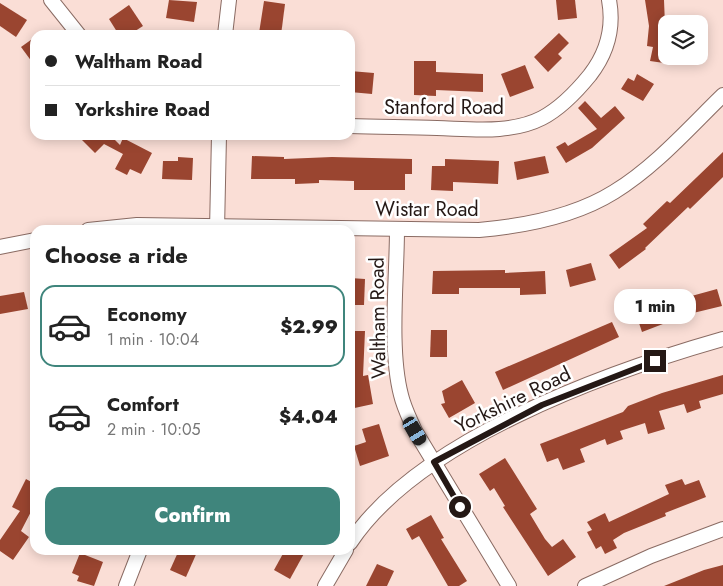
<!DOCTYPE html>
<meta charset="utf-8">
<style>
body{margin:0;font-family:Jost,sans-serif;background:#f2f2f2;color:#222;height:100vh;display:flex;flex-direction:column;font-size:19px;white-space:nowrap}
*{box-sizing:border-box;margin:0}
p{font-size:16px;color:#767676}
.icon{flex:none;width:28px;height:28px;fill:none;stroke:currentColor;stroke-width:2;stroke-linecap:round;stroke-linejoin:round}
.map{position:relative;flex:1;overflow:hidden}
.side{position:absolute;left:30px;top:225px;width:325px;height:330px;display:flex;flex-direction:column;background:#fff;border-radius:15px;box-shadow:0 2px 12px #0003}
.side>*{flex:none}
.banner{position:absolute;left:30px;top:30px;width:325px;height:110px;border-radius:15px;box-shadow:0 2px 12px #0003;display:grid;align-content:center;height:110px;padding:0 15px;background:#fff}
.controls{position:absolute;left:658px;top:15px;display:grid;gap:10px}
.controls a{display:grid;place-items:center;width:50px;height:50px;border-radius:10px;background:#fff;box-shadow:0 2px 12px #0003;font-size:25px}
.end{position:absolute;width:22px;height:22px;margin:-11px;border:6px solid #241815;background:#fff;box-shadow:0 0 0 2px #fff}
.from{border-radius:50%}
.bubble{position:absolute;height:35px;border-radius:15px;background:#fff;box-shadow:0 2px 12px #0003;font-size:16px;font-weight:800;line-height:35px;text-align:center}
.car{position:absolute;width:15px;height:30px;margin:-15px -8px;border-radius:6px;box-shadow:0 0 4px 1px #0007;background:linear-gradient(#222 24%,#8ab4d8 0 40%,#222 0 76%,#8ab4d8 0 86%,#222 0)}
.banner b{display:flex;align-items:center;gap:18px;height:48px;font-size:19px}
.banner b+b{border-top:1px solid #e0e0e0}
.banner i{width:12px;height:12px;background:#222}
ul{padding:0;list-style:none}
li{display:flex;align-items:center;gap:15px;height:82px;margin:0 10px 8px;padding:0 5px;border:2px solid transparent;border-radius:15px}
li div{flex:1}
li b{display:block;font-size:19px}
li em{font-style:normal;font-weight:800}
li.selected{border-color:#3f857c}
li>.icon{width:45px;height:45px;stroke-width:1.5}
h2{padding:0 15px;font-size:22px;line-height:60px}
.button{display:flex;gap:10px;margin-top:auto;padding:10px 15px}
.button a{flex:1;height:58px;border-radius:15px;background:#3f857c;color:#fff;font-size:20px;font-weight:800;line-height:58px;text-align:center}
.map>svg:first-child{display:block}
.building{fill:#9a4530}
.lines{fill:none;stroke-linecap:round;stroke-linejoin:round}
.street-casing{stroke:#8a6b63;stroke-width:16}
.street{stroke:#fff;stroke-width:14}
.route{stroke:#241815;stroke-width:6}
.labels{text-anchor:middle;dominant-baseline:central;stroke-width:5;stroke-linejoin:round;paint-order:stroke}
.street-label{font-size:20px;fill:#241815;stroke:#fff}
</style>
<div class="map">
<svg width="723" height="586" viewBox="0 0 723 586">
<rect width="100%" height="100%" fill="#faded6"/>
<g class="building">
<path d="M 169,0 L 197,2 L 194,22 L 166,18 Z"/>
<path d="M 556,0 L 575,0 L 577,18 L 558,20 Z"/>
<path d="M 645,0 L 664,0 L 666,50 L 664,63 L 650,61 L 653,47 L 647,46 L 649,26 Z"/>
<path d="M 264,1 L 285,4 L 281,35 L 259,33 Z"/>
<path d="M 0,3 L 27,20 L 16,37 L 0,26 Z"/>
<path d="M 129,5 L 143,26 L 129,35 L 119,35 L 109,19 Z"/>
<path d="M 559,33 L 569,43 L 558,54 L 562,58 L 548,72 L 534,57 Z"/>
<path d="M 35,37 L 35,66 L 21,47 Z"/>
<path d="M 414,61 L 436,61 L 436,72 L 483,74 L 483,92 L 436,90 L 436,96 L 414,95 Z"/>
<path d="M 525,65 L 534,88 L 510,97 L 501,74 Z"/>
<path d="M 350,71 L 374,73 L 372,94 L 350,92 Z"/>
<path d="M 637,74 L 654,84 L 643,101 L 621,89 L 628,78 L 634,81 Z"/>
<path d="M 585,101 L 601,118 L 615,106 L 625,118 L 592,148 L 566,163 L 556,147 L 565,142 L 568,146 L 597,129 L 578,108 Z"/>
<path d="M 77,135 L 113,135 L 112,137 L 120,145 L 123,138 L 152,153 L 141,174 L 130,169 L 127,175 L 115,169 L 123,154 L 104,144 L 95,153 Z"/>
<path d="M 723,152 L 723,177 L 690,209 L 688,207 L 645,248 L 646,249 L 619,269 L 609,255 L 647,228 L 643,224 L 667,201 L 670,203 Z"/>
<path d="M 252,156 L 284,157 L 284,159 L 332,157 L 412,159 L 412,174 L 405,174 L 405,190 L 354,190 L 354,181 L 319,180 L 319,183 L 295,184 L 295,179 L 251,179 Z"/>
<path d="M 545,156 L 549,173 L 517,180 L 514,162 Z"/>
<path d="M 178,157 L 193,158 L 192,180 L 162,179 L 163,161 L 178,161 Z"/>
<path d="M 445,159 L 499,161 L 498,184 L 453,182 L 453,191 L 431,190 L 432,166 L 445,166 Z"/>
<path d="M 591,263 L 596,280 L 570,287 L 566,270 Z"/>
<path d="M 505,270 L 505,273 L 545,271 L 546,294 L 520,295 L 520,288 L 459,288 L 459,294 L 432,294 L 433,271 Z"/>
<path d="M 350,278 L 365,279 L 364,305 L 350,305 Z"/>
<path d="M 717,289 L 722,306 L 689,314 L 642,332 L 636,314 L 666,303 Z"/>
<path d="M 24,292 L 28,309 L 0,314 L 0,296 Z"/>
<path d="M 612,322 L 619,337 L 503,390 L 495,372 Z"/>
<path d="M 431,330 L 447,330 L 447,357 L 430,357 Z"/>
<path d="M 350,331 L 365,331 L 363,376 L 368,375 L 373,404 L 350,409 Z"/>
<path d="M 723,375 L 723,394 L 699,401 L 701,408 L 687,413 L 684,404 L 659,411 L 665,429 L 648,434 L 645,423 L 620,431 L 623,439 L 607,445 L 605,439 L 580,449 L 585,462 L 563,470 L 558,458 L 547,462 L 540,444 L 623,412 L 628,406 L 662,393 Z"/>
<path d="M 462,380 L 475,403 L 449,418 L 441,404 L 445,403 L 442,391 Z"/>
<path d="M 379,424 L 389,456 L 360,466 L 354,446 L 366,442 L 362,429 Z"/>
<path d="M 505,458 L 537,509 L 530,514 L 545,539 L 552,547 L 563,539 L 576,557 L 548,576 L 503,507 L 505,506 L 494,488 L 490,491 L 479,474 Z"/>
<path d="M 26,479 L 35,484 L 35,504 L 21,531 L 29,537 L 13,560 L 0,551 L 0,540 L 20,511 L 12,507 Z"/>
<path d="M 682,479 L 685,485 L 699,480 L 706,497 L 665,513 L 666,516 L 624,533 L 613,540 L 617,548 L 605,554 L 601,546 L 596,549 L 587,532 L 592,530 L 587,522 L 605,513 L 609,522 L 669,494 L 665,485 Z"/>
<path d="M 431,515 L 444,538 L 441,539 L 467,581 L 459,586 L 448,586 L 419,536 L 412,540 L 406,529 Z"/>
<path d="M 179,550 L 198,550 L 186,577 L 170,570 Z"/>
<path d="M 285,550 L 306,550 L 290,579 L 274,570 Z"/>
<path d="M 80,553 L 103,562 L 94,586 L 77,581 L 79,576 L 72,573 Z"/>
<path d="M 377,564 L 394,571 L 387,586 L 366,586 Z"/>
<path d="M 723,565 L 723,586 L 664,586 L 704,570 Z"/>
</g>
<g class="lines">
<defs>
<g id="street">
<path d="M 51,0 L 79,35"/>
<path d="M 225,35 L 229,0"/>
<path d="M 350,126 C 379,127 408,127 437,128 C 472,129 511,134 542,118 C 561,108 577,91 590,75 C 607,53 614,27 609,0"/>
<path d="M 397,229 C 397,278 389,349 401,395 C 404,408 410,419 415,431 L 509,586"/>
<path d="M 88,230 L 137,225 L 479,230 C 525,226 574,217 614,192 C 655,167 689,128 723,95"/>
<path d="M 217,230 L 219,135"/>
<path d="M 0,247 L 35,240"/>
<path d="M 350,543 C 418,440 607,372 723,339"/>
<path d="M 126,586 L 140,550"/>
<path d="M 325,586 L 346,550"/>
<path d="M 585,586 L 651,556 L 723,529"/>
</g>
</defs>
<use href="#street" class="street-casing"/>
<use href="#street" class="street"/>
</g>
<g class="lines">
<path class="route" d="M 460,507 L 434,462 L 542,405 L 655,361"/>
</g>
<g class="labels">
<g class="street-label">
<text x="444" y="107">Stanford Road</text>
<text x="427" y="209">Wistar Road</text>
<text transform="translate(378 318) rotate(-91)">Waltham Road</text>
<text transform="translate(513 400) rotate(-26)">Yorkshire Road</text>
</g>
</g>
</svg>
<div class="controls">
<a><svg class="icon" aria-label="layers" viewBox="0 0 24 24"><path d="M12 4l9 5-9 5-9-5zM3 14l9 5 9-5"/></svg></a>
</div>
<i class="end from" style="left:460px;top:507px"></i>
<i class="end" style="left:655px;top:361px"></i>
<div class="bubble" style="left:614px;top:289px;width:82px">1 min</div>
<i class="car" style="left:415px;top:431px;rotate:149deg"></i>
<div class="banner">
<b><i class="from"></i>Waltham Road</b>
<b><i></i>Yorkshire Road</b>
</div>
<section class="side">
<h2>Choose a ride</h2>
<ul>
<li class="selected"><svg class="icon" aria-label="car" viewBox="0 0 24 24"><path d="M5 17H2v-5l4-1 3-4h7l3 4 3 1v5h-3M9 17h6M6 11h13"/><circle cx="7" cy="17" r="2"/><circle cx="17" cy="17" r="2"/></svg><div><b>Economy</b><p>1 min · 10:04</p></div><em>$2.99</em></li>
<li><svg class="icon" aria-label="car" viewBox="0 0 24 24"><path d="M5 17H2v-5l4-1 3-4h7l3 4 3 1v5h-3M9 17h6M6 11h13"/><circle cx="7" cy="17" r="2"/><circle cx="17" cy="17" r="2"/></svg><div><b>Comfort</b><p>2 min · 10:05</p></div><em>$4.04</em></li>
</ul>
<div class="button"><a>Confirm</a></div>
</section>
</div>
